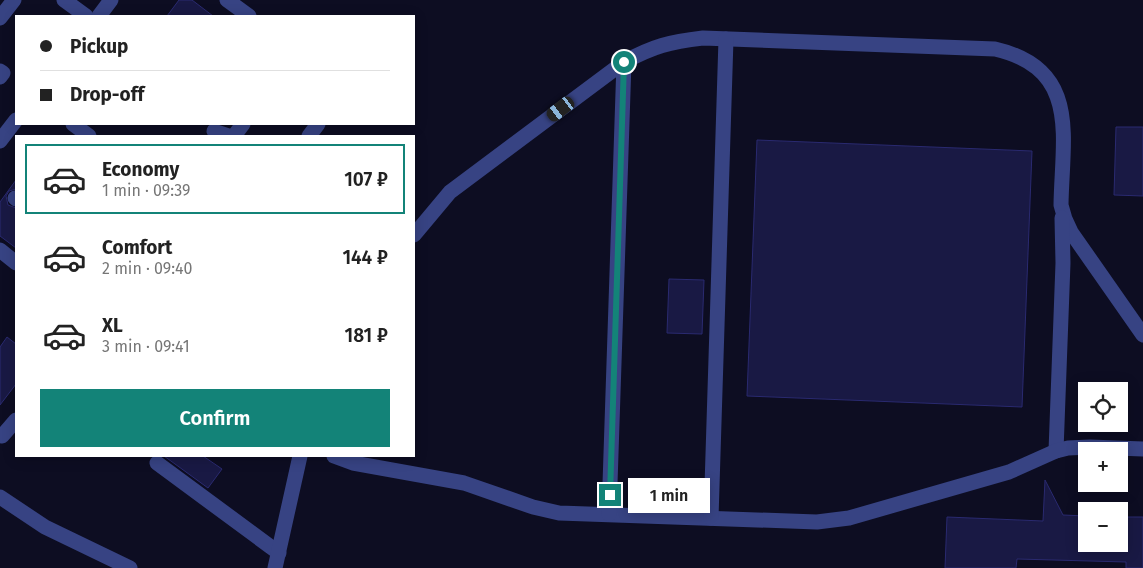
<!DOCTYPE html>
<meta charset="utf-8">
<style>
body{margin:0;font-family:"Fira Sans",sans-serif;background:#f6f6f6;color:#222;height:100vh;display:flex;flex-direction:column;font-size:19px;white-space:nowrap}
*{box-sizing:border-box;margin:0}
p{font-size:16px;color:#767676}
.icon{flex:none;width:28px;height:28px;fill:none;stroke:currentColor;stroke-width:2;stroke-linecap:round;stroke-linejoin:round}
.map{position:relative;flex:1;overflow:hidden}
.sheet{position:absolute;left:15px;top:135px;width:400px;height:322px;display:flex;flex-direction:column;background:#fff;border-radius:0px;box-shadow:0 2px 12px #0003}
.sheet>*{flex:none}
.guide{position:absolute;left:15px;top:15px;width:400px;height:110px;border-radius:0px;box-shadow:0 2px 12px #0003;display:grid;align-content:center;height:110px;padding:0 25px;background:#fff}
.buttons{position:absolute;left:1078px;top:382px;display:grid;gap:10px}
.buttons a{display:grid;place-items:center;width:50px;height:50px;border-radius:0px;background:#fff;box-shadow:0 2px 12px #0003;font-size:25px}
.end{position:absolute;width:22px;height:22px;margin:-11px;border:6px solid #138378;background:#fff;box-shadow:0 0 0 2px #fff}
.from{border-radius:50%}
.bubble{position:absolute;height:35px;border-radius:0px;background:#fff;box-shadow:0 2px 12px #0003;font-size:16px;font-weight:600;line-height:35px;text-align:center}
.car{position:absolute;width:15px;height:30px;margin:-15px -8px;border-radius:6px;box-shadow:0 0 4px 1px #0007;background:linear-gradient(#222 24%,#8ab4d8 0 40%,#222 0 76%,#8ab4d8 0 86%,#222 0)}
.guide b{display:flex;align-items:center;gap:18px;height:48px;font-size:19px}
.guide b+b{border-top:1px solid #e0e0e0}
.guide i{width:12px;height:12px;background:#222}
ul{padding:9px 0 0;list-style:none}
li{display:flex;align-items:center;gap:15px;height:70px;margin:0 10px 8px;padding:0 15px;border:2px solid transparent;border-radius:0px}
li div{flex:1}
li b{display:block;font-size:19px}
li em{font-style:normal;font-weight:600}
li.active{border-color:#138378}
li>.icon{width:45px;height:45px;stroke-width:1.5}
.cta{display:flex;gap:10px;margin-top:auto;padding:10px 25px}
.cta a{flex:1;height:58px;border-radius:0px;background:#138378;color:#fff;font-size:20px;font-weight:600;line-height:58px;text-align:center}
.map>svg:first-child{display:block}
.building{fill:#191944;stroke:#2a2a70}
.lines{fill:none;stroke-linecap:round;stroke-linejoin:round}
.minor{stroke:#374383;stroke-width:15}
.route{stroke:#138378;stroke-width:6}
</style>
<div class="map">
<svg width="1143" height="568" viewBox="0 0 1143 568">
<rect width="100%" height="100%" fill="#0d0d22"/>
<g class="building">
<path d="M 179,0 L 192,0 L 213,16 L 167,16 Z"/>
<path d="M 1116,127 L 1143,127 L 1143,196 L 1114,195 Z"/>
<path d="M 757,140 L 1032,151 L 1022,407 L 747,396 Z"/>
<path d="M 16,180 L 16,189 L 9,191 L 6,196 L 8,205 L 16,208 L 16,248 L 0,236 L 0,202 Z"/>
<path d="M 669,279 L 704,280 L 702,334 L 667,333 Z"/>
<path d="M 7,337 L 16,344 L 16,384 L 0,405 L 0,347 Z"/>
<path d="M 164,456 L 203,456 L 222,469 L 208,488 Z"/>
<path d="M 1045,480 L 1063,515 L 1086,516 L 1086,544 L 1119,544 L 1119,517 L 1143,517 L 1143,568 L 1126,568 L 1126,562 L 1017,559 L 1016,568 L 945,568 L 947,517 L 1043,521 Z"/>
</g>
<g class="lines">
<g class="minor">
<path d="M 64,0 L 86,16"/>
<path d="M 227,0 L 249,16"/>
<path d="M 99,16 L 111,0"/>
<path d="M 0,18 L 14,0"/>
<path d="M 0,71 L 3,73 L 0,77"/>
<path d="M 73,124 L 89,136"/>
<path d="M 214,131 L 229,136"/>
<path d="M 234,136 L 243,124"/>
<path d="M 309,136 L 318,124"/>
<path d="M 0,141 L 16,120"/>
<path d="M 15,198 L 16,199"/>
<path d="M 414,235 L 450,192 L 624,62 C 654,46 669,42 703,38 L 995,49 C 1081,69 1062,137 1061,205 L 1065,219 L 1071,232 L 1143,335"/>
<path d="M 0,250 L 16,263"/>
<path d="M 2,436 L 16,420"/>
<path d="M 1056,451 L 1063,263 L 1062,218"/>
<path d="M 334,456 L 353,463 L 464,483 L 533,507 L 559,513 L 817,522 L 849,518 L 1009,472 L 1056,451 L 1068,448 L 1090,447 L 1143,449"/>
<path d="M 157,463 L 279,553"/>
<path d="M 0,497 L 45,527 L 130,568"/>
<path d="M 609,514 L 624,62"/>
<path d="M 711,518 L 726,39"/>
<path d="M 275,568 L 300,456"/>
</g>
</g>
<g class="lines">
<path class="route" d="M 610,495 L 624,62"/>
</g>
</svg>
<div class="buttons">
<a><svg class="icon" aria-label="locate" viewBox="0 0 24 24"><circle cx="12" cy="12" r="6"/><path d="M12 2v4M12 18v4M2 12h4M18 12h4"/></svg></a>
<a>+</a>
<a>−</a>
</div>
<i class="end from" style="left:624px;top:62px"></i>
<i class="end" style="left:610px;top:495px"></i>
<div class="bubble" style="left:628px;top:478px;width:82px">1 min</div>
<i class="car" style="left:561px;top:109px;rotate:233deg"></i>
<div class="guide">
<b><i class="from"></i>Pickup</b>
<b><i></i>Drop-off</b>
</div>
<section class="sheet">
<ul>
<li class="active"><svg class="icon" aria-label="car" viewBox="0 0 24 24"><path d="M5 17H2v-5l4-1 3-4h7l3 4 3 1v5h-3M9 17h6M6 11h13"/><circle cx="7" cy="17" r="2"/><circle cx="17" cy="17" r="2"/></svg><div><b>Economy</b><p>1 min · 09:39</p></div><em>107 ₽</em></li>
<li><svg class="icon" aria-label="car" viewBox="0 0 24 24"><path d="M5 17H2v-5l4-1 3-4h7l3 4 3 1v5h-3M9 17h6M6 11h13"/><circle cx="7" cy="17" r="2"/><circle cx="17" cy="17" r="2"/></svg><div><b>Comfort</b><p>2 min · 09:40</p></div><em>144 ₽</em></li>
<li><svg class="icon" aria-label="car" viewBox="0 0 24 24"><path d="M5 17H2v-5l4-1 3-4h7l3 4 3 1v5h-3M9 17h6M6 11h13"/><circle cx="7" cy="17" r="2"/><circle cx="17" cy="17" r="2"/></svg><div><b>XL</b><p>3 min · 09:41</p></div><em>181 ₽</em></li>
</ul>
<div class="cta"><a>Confirm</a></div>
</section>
</div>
